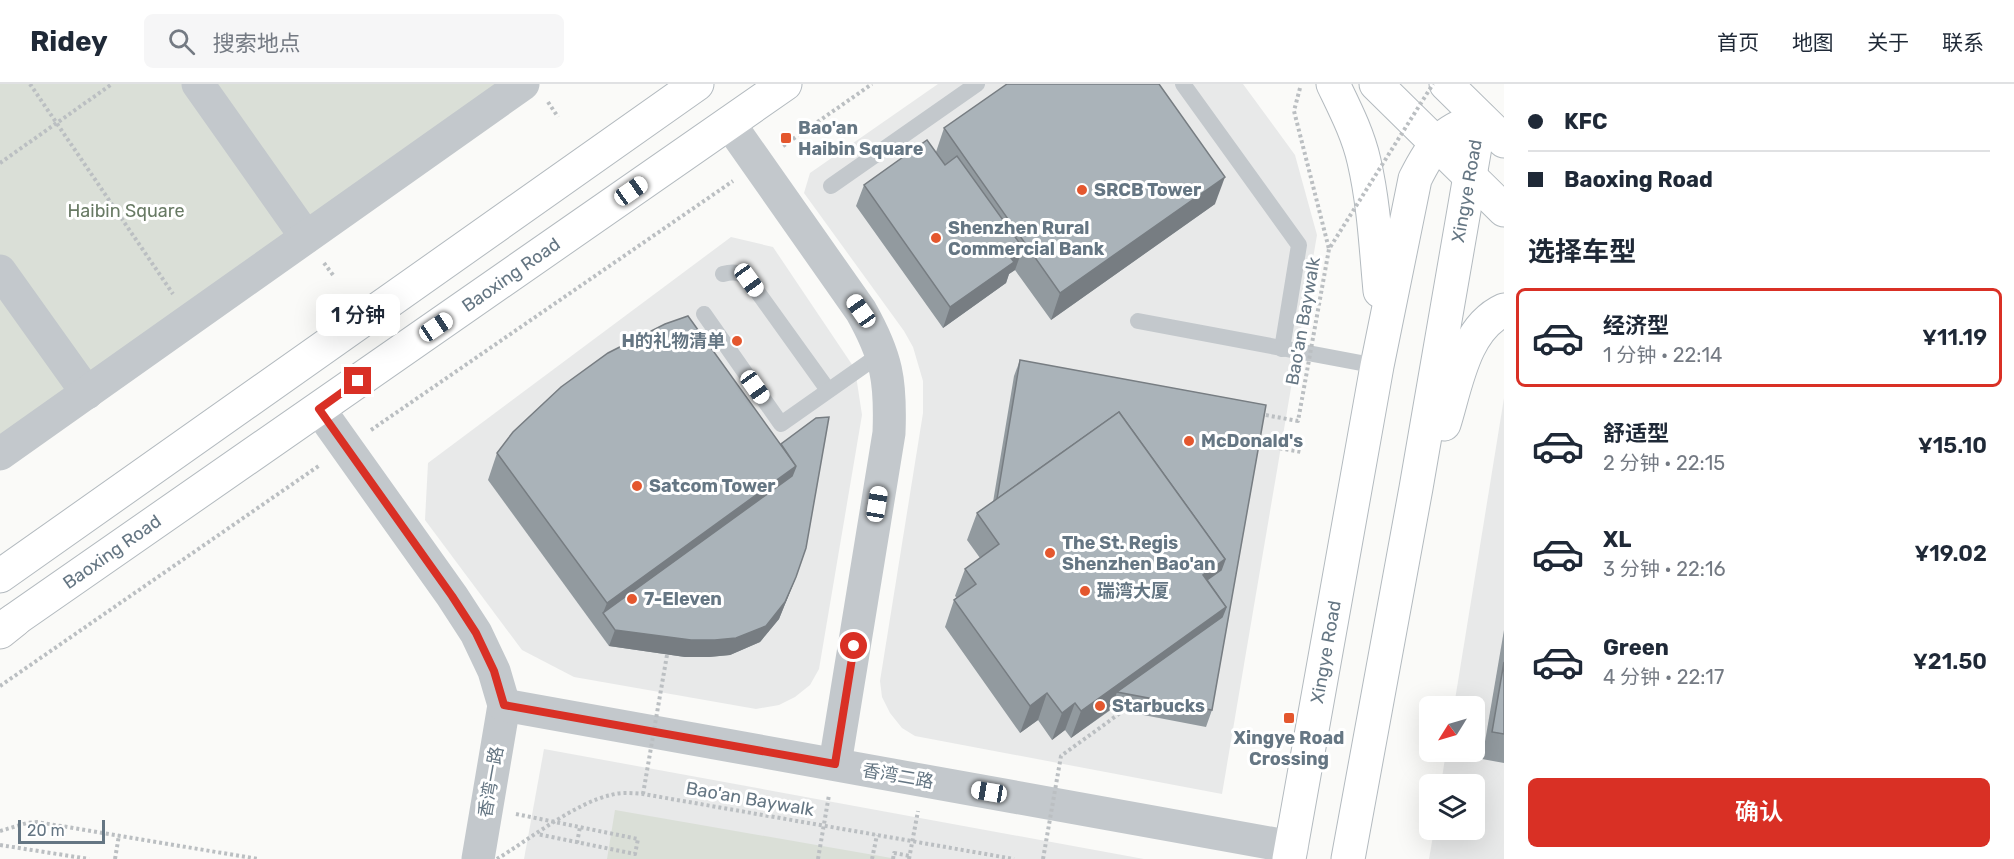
<!DOCTYPE html>
<html lang="zh">
<meta charset="utf-8">
<style>
body{margin:0;font-family:Rubik,"Noto Sans SC",sans-serif;background:#f6f6f7;color:#1f2937;height:100vh;display:flex;flex-direction:column;font-size:22px;white-space:nowrap}
*{box-sizing:border-box;margin:0}
p{font-size:20px;color:#747a83}
.icon{flex:none;width:33px;height:33px;fill:none;stroke:currentColor;stroke-width:2;stroke-linecap:round;stroke-linejoin:round}
.map{position:relative;flex:1;overflow:hidden}
.details{display:flex;flex-direction:column;background:#fff;width:510px}
.details>*{flex:none}
.guide{display:grid;align-content:center;height:132px;padding:0 24px;background:#fff}
.needle{width:39px;rotate:233deg}
.tools{position:absolute;left:1419px;top:612px;display:grid;gap:12px}
.tools a{display:grid;place-items:center;width:66px;height:66px;border-radius:9px;background:#fff;box-shadow:0 6px 24px #0002;font-size:30px}
.scale{position:absolute;left:18px;bottom:15px;width:87px;box-sizing:border-box;padding-left:6px;border:3px solid #657683;border-top:0;font-size:16px;line-height:21px;white-space:nowrap;color:#657683;-webkit-text-stroke:4px #fff;paint-order:stroke}
.end{position:absolute;width:27px;height:27px;margin:-14px;border:8px solid #d93025;background:#fff;box-shadow:0 0 0 3px #fff}
.from{border-radius:50%}
.bubble{position:absolute;height:42px;border-radius:9px;background:#fff;box-shadow:0 6px 24px #0002;font-size:20px;font-weight:600;line-height:42px;text-align:center}
.car{position:absolute;width:18px;height:36px;margin:-18px -9px;border-radius:8px;box-shadow:0 0 4px 2px #0007;background:linear-gradient(#fff 24%,#345 0 40%,#fff 0 76%,#345 0 86%,#fff 0)}
.guide b{display:flex;align-items:center;gap:21px;height:57px;font-size:22px}
.guide b+b{border-top:2px solid #e0e1e3}
.guide i{width:15px;height:15px;background:#1f2937}
ul{padding:0;list-style:none}
li{display:flex;align-items:center;gap:18px;height:99px;margin:0 12px 9px;padding:0 12px;border:3px solid transparent;border-radius:9px}
li div{flex:1}
li b{display:block;font-size:22px}
li em{font-style:normal;font-weight:600}
li.selected{border-color:#d93025}
li>.icon{width:54px;height:54px;stroke-width:1.5}
h2{padding:0 24px;font-size:27px;line-height:72px}
.button{display:flex;gap:12px;margin-top:auto;padding:12px 24px}
.button a{flex:1;height:69px;border-radius:9px;background:#d93025;color:#fff;font-size:24px;font-weight:600;line-height:69px;text-align:center}
header{display:flex;align-items:center;gap:36px;box-sizing:border-box;height:84px;padding:0 30px;background:#fff;border-bottom:2px solid #e0e1e3}
header strong{font-size:28px}
nav{display:flex;gap:33px;margin-inline-start:auto;font-size:21px}
.search{width:420px;height:54px;background:#f6f6f7;display:flex;align-items:center;gap:15px;box-sizing:border-box;padding:0 21px;border-radius:9px;color:#747a83;font-size:22px}
main{display:flex;flex:1;min-height:0}
.map>svg:first-child{display:block}
.built{fill:#e8e9e9}
.green{fill:#dadfd7}
.lines{fill:none;stroke-linecap:round;stroke-linejoin:round}
.secondary-casing{stroke:#b3babf;stroke-width:35}
.primary-casing{stroke:#b5babe;stroke-width:35}
.path{stroke:#bbbfc2;stroke-width:4;stroke-dasharray:3 3;stroke-linecap:butt}
.lane{stroke:#c3c8cc;stroke-width:16}
.street{stroke:#c3c8cc;stroke-width:33}
.secondary{stroke:#fff;stroke-width:33}
.primary{stroke:#fff;stroke-width:33}
.path-bridge{stroke:#bbbfc2;stroke-width:4;stroke-dasharray:3 3;stroke-linecap:butt}
.wall{fill:#929a9f}
.shaded-wall{fill:#777d82}
.building{fill:#aab3b9;stroke:#777d82;stroke-width:1.5}
.route{stroke:#d93025;stroke-width:8}
.poi-dot{fill:#e4572e;stroke:#fff;stroke-width:2}
.labels{text-anchor:middle;dominant-baseline:central;stroke-width:6;stroke-linejoin:round;paint-order:stroke}
.poi-label{font-size:18px;font-weight:bold;fill:#657683;stroke:#fff;text-anchor:start}
.street-label{font-size:18px;fill:#657683;stroke:#fff}
.park-label{font-size:18px;fill:#687a64;stroke:#fff}
</style>
<header>
<strong>Ridey</strong>
<div class="search"><svg class="icon" aria-label="search" viewBox="0 0 24 24"><circle cx="10" cy="10" r="6"/><path d="M15 15l6 6"/></svg>搜索地点</div>
<nav><a>首页</a><a>地图</a><a>关于</a><a>联系</a></nav>
</header>
<main>
<div class="map">
<svg width="1504" height="775" viewBox="0 0 1504 775">
<rect width="100%" height="100%" fill="#fafaf8"/>
<g class="built">
<path d="M 938,0 L 1243,0 L 1295,71 L 1317,151 L 1222,710 L 915,652 L 902,644 L 890,629 L 882,613 L 880,597 L 923,329 L 923,297 L 913,263 L 904,247 L 804,109 L 810,89 Z"/>
<path d="M 731,153 L 773,163 L 855,285 L 862,331 L 819,585 L 810,601 L 795,613 L 779,621 L 756,625 L 574,593 L 522,566 L 425,436 L 428,379 Z"/>
<path d="M 1504,314 L 1504,775 L 1429,775 L 1434,746 L 1474,746 L 1474,700 L 1441,700 L 1446,668 L 1474,668 L 1474,622 L 1454,622 Z"/>
<path d="M 544,665 L 1144,775 L 524,775 Z"/>
</g>
<g class="green">
<path d="M 0,0 L 523,0 L 0,370 Z"/>
<path d="M 615,726 L 897,775 L 607,775 Z"/>
</g>
<g class="lines">
<defs>
<g id="secondary">
<path d="M 1333,0 C 1345,25 1358,50 1364,77 C 1374,120 1376,164 1380,207"/>
<path d="M 1376,0 L 1504,126"/>
<path d="M 1446,0 L 1504,57"/>
<path d="M 1444,340 C 1456,302 1464,244 1504,226"/>
<path d="M 0,492 L 697,0"/>
<path d="M 0,546 L 785,0"/>
<path d="M 1289,775 L 1377,282 L 1415,95 C 1433,59 1442,48 1480,34"/>
<path d="M 1348,775 L 1416,404 L 1480,34"/>
</g>
<path id="primary" d="M 0,548 L 15,536"/>
</defs>
<use href="#secondary" class="secondary-casing"/>
<use href="#primary" class="primary-casing"/>
<g class="path">
<path d="M 30,0 L 173,210"/>
<path d="M 1300,4 L 1294,27 L 1329,165"/>
<path d="M 548,18 L 558,33"/>
<path d="M 783,62 L 872,0"/>
<path d="M 0,79 L 112,0"/>
<path d="M 324,179 L 333,191"/>
<path d="M 371,346 L 733,97"/>
<path d="M 1256,360 L 1301,368"/>
<path d="M 0,602 L 320,381"/>
<path d="M 516,730 L 638,755 L 635,770 L 537,750"/>
<path d="M 0,747 L 27,739 L 37,738 L 258,775"/>
<path d="M 577,759 L 580,743"/>
<path d="M 0,761 L 89,775"/>
<path d="M 115,775 L 119,751"/>
<path d="M 818,775 L 829,711"/>
<path d="M 872,775 L 877,751"/>
<path d="M 893,775 L 894,769 L 910,772"/>
<path d="M 909,775 L 918,727"/>
</g>
<g class="lane">
<path d="M 1183,0 L 1299,161 L 1282,265"/>
<path d="M 831,102 L 977,0"/>
<path d="M 723,190 C 734,187 740,188 749,196 L 828,306"/>
<path d="M 704,230 L 781,340 L 882,269"/>
<path d="M 1138,237 L 1377,282"/>
</g>
<g class="street">
<path d="M 198,0 L 306,153"/>
<path d="M 729,39 L 861,227 C 887,273 891,297 889,349 L 835,680"/>
<path d="M 0,187 L 87,309"/>
<path d="M 319,325 L 452,512 L 476,549 L 494,587 L 504,621 L 478,775"/>
<path d="M 0,370 L 523,0"/>
<path d="M 504,621 L 1292,763"/>
</g>
<use href="#secondary" class="secondary"/>
<use href="#primary" class="primary"/>
<g class="path-bridge">
<path d="M 1260,330 L 1298,337 L 1329,165 L 1433,0"/>
<path d="M 643,710 L 667,571"/>
<path d="M 497,775 C 528,756 577,718 611,711 C 621,708 632,709 643,710 L 1014,775"/>
<path d="M 1043,775 L 1061,672 L 1123,627"/>
</g>
</g>
<g class="wall">
<path d="M 944,44 L 1215,120 L 1051,236 L 1015,186 L 1009,190 L 1006,199 L 943,244 L 856,122 L 864,101 L 936,68 Z"/>
<path d="M 1020,276 L 1212,626 L 1206,643 L 1112,625 L 1071,654 L 1065,646 L 1052,656 L 1038,636 L 1020,649 L 945,543 L 954,516 L 957,514 L 955,512 L 965,485 L 980,474 L 967,456 L 977,429 L 993,418 L 1014,292 Z"/>
<path d="M 497,369 L 796,493 L 779,535 L 760,558 L 730,571 L 709,573 L 685,573 L 609,562 L 488,396 Z"/>
<path d="M 1504,546 L 1504,679 L 1482,675 Z"/>
</g>
<g class="shaded-wall">
<path d="M 1225,93 L 1215,120 L 1051,236 L 1060,209 Z"/>
<path d="M 1023,164 L 1015,186 L 1009,190 L 1006,199 L 943,244 L 950,223 Z"/>
<path d="M 796,382 L 786,409 L 603,529 L 607,519 Z"/>
<path d="M 1225,475 L 1215,502 L 1205,510 L 1203,491 Z"/>
<path d="M 796,493 L 779,535 L 760,558 L 730,571 L 709,573 L 685,573 L 609,562 L 615,546 Z"/>
<path d="M 1226,523 L 1216,550 L 1117,608 L 1111,625 L 1071,654 L 1081,627 Z"/>
<path d="M 1047,609 L 1038,636 L 1020,649 L 1030,622 Z"/>
<path d="M 1075,619 L 1065,646 L 1052,656 L 1062,629 Z"/>
</g>
<g class="building">
<path d="M 1007,0 L 1159,0 L 1225,93 L 1060,209 L 944,44 Z"/>
<path d="M 927,56 L 945,81 L 957,72 L 1023,164 L 1011,174 L 1014,178 L 950,223 L 864,101 Z"/>
<path d="M 688,232 L 796,382 L 607,519 L 497,369 L 513,348 L 561,303 L 608,269 L 665,240 Z"/>
<path d="M 1020,276 L 1266,321 L 1212,626 L 1117,608 L 1222,533 L 1226,523 L 1207,496 L 1221,486 L 1225,475 L 1119,328 L 997,415 Z"/>
<path d="M 1119,328 L 1225,475 L 1203,491 L 1226,523 L 1081,627 L 1075,619 L 1062,629 L 1047,609 L 1030,622 L 954,516 L 976,500 L 965,485 L 999,460 L 977,429 Z"/>
<path d="M 829,333 L 806,464 L 796,493 L 785,518 L 766,542 L 736,554 L 715,556 L 691,556 L 615,546 L 603,529 L 792,392 L 796,382 L 781,360 L 816,334 Z"/>
<path d="M 1504,578 L 1504,650 L 1492,648 Z"/>
</g>
<g class="lines">
<path class="route" d="M 358,297 L 319,325 L 452,512 L 476,549 L 494,587 L 504,621 L 835,680 L 854,562"/>
</g>
<g class="poi-dot">
<rect x="780" y="48" width="12" height="12" rx="3"/>
<circle cx="1082" cy="106" r="6"/>
<circle cx="936" cy="154" r="6"/>
<circle cx="737" cy="257" r="6"/>
<circle cx="1189" cy="357" r="6"/>
<circle cx="637" cy="402" r="6"/>
<circle cx="1050" cy="469" r="6"/>
<circle cx="1085" cy="507" r="6"/>
<circle cx="632" cy="515" r="6"/>
<circle cx="1100" cy="622" r="6"/>
<rect x="1283" y="628" width="12" height="12" rx="3"/>
</g>
<g class="labels">
<g class="poi-label">
<text x="798" y="44">Bao'an<tspan x="798" dy="21">Haibin Square</tspan></text>
<text x="1094" y="106">SRCB Tower</text>
<text x="948" y="144">Shenzhen Rural<tspan x="948" dy="21">Commercial Bank</tspan></text>
<text x="725" y="257" text-anchor="end">H的礼物清单</text>
<text x="1201" y="357">McDonald's</text>
<text x="649" y="402">Satcom Tower</text>
<text x="1062" y="459">The St. Regis<tspan x="1062" dy="21">Shenzhen Bao'an</tspan></text>
<text x="1097" y="507">瑞湾大厦</text>
<text x="644" y="515">7-Eleven</text>
<text x="1112" y="622">Starbucks</text>
<text x="1289" y="654" text-anchor="middle">Xingye Road<tspan x="1289" dy="21">Crossing</tspan></text>
</g>
<g class="street-label">
<text transform="translate(1467 107) rotate(-80)">Xingye Road</text>
<text transform="translate(511 191) rotate(-35)">Baoxing Road</text>
<text transform="translate(1303 237) rotate(-80)">Bao'an Baywalk</text>
<text transform="translate(112 468) rotate(-35)">Baoxing Road</text>
<text transform="translate(1326 568) rotate(-80)">Xingye Road</text>
<text transform="translate(898 692) rotate(10)">香湾二路</text>
<text transform="translate(491 698) rotate(-80)">香湾一路</text>
<text transform="translate(750 715) rotate(10)">Bao'an Baywalk</text>
</g>
<g class="park-label">
<text x="126" y="127">Haibin Square</text>
</g>
</g>
</svg>
<div class="tools">
<a><svg class="needle" viewBox="-14 -14 28 28"><path d="M0-13l5 13h-10z" fill="#e53935"/><path d="M0 13l5-13h-10z" fill="#747a83"/></svg></a>
<a><svg class="icon" aria-label="layers" viewBox="0 0 24 24"><path d="M12 4l9 5-9 5-9-5zM3 14l9 5 9-5"/></svg></a>
</div>
<div class="scale">20 m</div>
<i class="end from" style="left:854px;top:562px"></i>
<i class="end" style="left:358px;top:297px"></i>
<div class="bubble" style="left:316px;top:210px;width:84px">1 分钟</div>
<i class="car" style="left:631px;top:107px;rotate:55deg"></i>
<i class="car" style="left:749px;top:196px;rotate:144deg"></i>
<i class="car" style="left:861px;top:227px;rotate:325deg"></i>
<i class="car" style="left:436px;top:243px;rotate:56deg"></i>
<i class="car" style="left:755px;top:303px;rotate:145deg"></i>
<i class="car" style="left:877px;top:420px;rotate:9deg"></i>
<i class="car" style="left:989px;top:708px;rotate:280deg"></i>
</div>
<section class="details">
<div class="guide">
<b><i class="from"></i>KFC</b>
<b><i></i>Baoxing Road</b>
</div>
<h2>选择车型</h2>
<ul>
<li class="selected"><svg class="icon" aria-label="car" viewBox="0 0 24 24"><path d="M5 17H2v-5l4-1 3-4h7l3 4 3 1v5h-3M9 17h6M6 11h13"/><circle cx="7" cy="17" r="2"/><circle cx="17" cy="17" r="2"/></svg><div><b>经济型</b><p>1 分钟 · 22:14</p></div><em>¥11.19</em></li>
<li><svg class="icon" aria-label="car" viewBox="0 0 24 24"><path d="M5 17H2v-5l4-1 3-4h7l3 4 3 1v5h-3M9 17h6M6 11h13"/><circle cx="7" cy="17" r="2"/><circle cx="17" cy="17" r="2"/></svg><div><b>舒适型</b><p>2 分钟 · 22:15</p></div><em>¥15.10</em></li>
<li><svg class="icon" aria-label="car" viewBox="0 0 24 24"><path d="M5 17H2v-5l4-1 3-4h7l3 4 3 1v5h-3M9 17h6M6 11h13"/><circle cx="7" cy="17" r="2"/><circle cx="17" cy="17" r="2"/></svg><div><b>XL</b><p>3 分钟 · 22:16</p></div><em>¥19.02</em></li>
<li><svg class="icon" aria-label="car" viewBox="0 0 24 24"><path d="M5 17H2v-5l4-1 3-4h7l3 4 3 1v5h-3M9 17h6M6 11h13"/><circle cx="7" cy="17" r="2"/><circle cx="17" cy="17" r="2"/></svg><div><b>Green</b><p>4 分钟 · 22:17</p></div><em>¥21.50</em></li>
</ul>
<div class="button"><a>确认</a></div>
</section>
</main>
